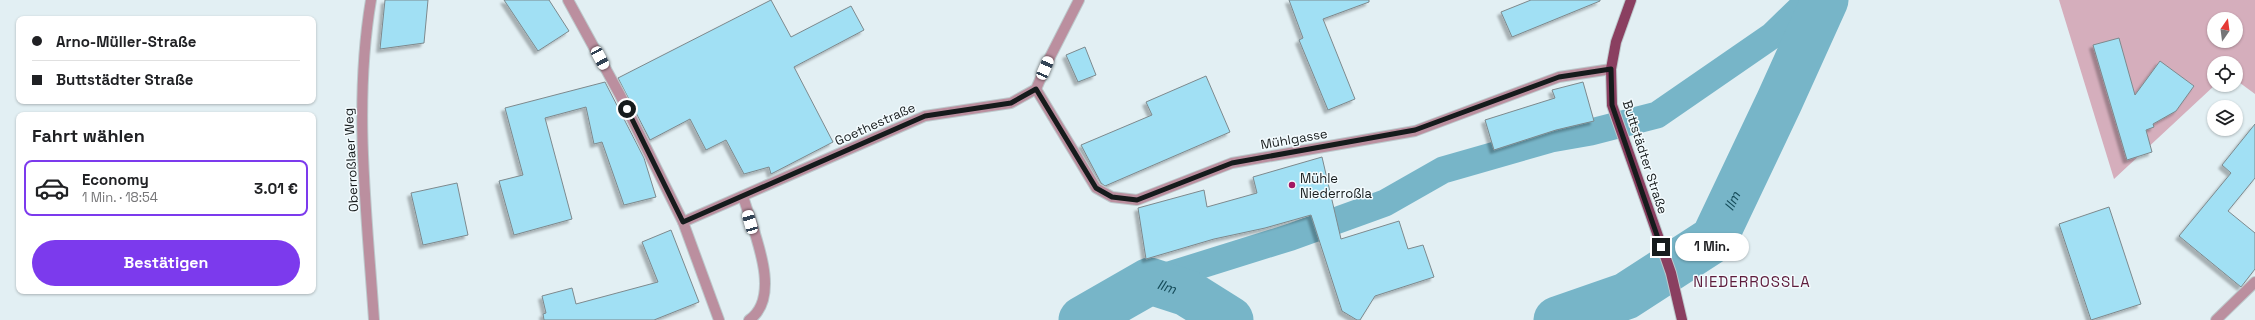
<!DOCTYPE html>
<html lang="de">
<meta charset="utf-8">
<style>
body{margin:0;font-family:"Space Grotesk",sans-serif;background:#f2f2f2;color:#202124;height:100vh;display:flex;flex-direction:column;font-size:15px;white-space:nowrap}
*{box-sizing:border-box;margin:0}
p{font-size:13px;color:#757577}
.icon{flex:none;width:22px;height:22px;fill:none;stroke:currentColor;stroke-width:2;stroke-linecap:round;stroke-linejoin:round}
.map{position:relative;flex:1;overflow:hidden}
.sheet{position:absolute;left:16px;top:112px;width:300px;height:182px;display:flex;flex-direction:column;background:#fff;border-radius:8px;box-shadow:0 1px 3px #0004}
.sheet>*{flex:none}
.banner{position:absolute;left:16px;top:16px;width:300px;height:88px;border-radius:8px;box-shadow:0 1px 3px #0004;display:grid;align-content:center;height:88px;padding:0 16px;background:#fff}
.needle{width:26px;rotate:14deg}
.buttons{position:absolute;left:2207px;top:12px;display:grid;gap:8px}
.buttons a{display:grid;place-items:center;width:36px;height:36px;border-radius:50%;background:#fff;box-shadow:0 1px 3px #0004;font-size:20px}
.end{position:absolute;width:18px;height:18px;margin:-9px;border:5px solid #161b1c;background:#fff;box-shadow:0 0 0 2px #fff}
.from{border-radius:50%}
.bubble{position:absolute;height:28px;border-radius:14px;background:#fff;box-shadow:0 1px 3px #0004;font-size:13px;font-weight:700;line-height:28px;text-align:center}
.car{position:absolute;width:12px;height:24px;margin:-12px -6px;border-radius:5px;box-shadow:0 0 3px 1px #0007;background:linear-gradient(#fff 24%,#345 0 40%,#fff 0 76%,#345 0 86%,#fff 0)}
.banner b{display:flex;align-items:center;gap:14px;height:38px;font-size:15px}
.banner b+b{border-top:1px solid #e0e0e0}
.banner i{width:10px;height:10px;background:#202124}
ul{padding:0;list-style:none}
li{display:flex;align-items:center;gap:12px;height:56px;margin:0 8px 6px;padding:0 8px;border:2px solid transparent;border-radius:8px}
li div{flex:1}
li b{display:block;font-size:15px}
li em{font-style:normal;font-weight:700}
li.selected{border-color:#7c3aed}
li>.icon{width:36px;height:36px;stroke-width:1.5}
h2{padding:0 16px;font-size:18px;line-height:48px}
.action{display:flex;gap:8px;margin-top:auto;padding:8px 16px}
.action a{flex:1;height:46px;border-radius:24px;background:#7c3aed;color:#fff;font-size:16px;font-weight:700;line-height:46px;text-align:center}
.map>svg:first-child{display:block}
.green{fill:#d5aebc;fill-rule:evenodd}
.lines{fill:none;stroke-linecap:round;stroke-linejoin:round}
.canal{stroke:#77b5c8;stroke-width:27}
.river{stroke:#77b5c8;stroke-width:47}
.building{fill:#a1e0f4;stroke:#7d898d;filter:url(#shadow)}
.minor-casing{stroke:#bdc9cc;stroke-width:12}
.major-casing{stroke:#bdc9cc;stroke-width:12}
.minor{stroke:#bb8f9f;stroke-width:10}
.major{stroke:#8a3f60;stroke-width:10}
.route{stroke:#161b1c;stroke-width:5}
.poi-dot{fill:#a21862;stroke:#f3fbfe;stroke-width:1.5}
.labels{text-anchor:middle;dominant-baseline:central;stroke-width:3;stroke-linejoin:round;paint-order:stroke}
.street-label{font-size:13px;fill:#161b1c;stroke:#f3fbfe}
.poi-label{font-size:13px;fill:#161b1c;stroke:#f3fbfe;text-anchor:start}
.water-label{font-size:14px;font-style:italic;fill:#154b59;stroke:#f3fbfe}
.quarter-label{font-size:15px;letter-spacing:1px;fill:#5e1d3c;stroke:#f3fbfe}
</style>
<div class="map">
<svg width="2255" height="320" viewBox="0 0 2255 320">
<defs>
<filter id="shadow"><feDropShadow dx="-3.5" dy="3.5" stdDeviation="1" flood-color="#0004"/></filter>
</defs>
<rect width="100%" height="100%" fill="#e2eff3"/>
<path class="green" d="M 2059,0 L 2255,0 L 2255,94 L 2236,80 L 2236,63 L 2214,63 L 2215,85 L 2114,179 ZM 2214,19 L 2236,19 L 2236,41 L 2214,41 Z"/>
<g class="lines">
<path class="canal" d="M 1150,281 L 1291,237 L 1385,203 L 1443,170 L 1551,139 L 1591,132 L 1657,115 L 1773,35 L 1809,0"/>
<g class="river">
<path id="s1" d="M 1082,320 L 1150,281 L 1187,293 L 1230,320"/>
<path id="s2" d="M 1557,320 L 1626,296 L 1714,239 L 1779,102 L 1825,0"/>
</g>
</g>
<g class="building">
<path d="M 385,0 L 428,0 L 424,43 L 380,49 Z"/>
<path d="M 504,0 L 549,0 L 569,31 L 538,51 Z"/>
<path d="M 771,0 L 791,37 L 851,6 L 864,30 L 794,67 L 833,142 L 771,174 L 769,167 L 744,174 L 726,140 L 706,150 L 690,119 L 650,140 L 618,78 Z"/>
<path d="M 1289,0 L 1369,0 L 1369,2 L 1323,19 L 1355,99 L 1328,110 L 1299,40 L 1303,38 Z"/>
<path d="M 1531,0 L 1600,0 L 1600,1 L 1512,37 L 1501,12 Z"/>
<path d="M 2119,38 L 2135,95 L 2160,61 L 2194,86 L 2176,111 L 2153,124 L 2154,127 L 2146,130 L 2152,152 L 2127,160 L 2093,45 Z"/>
<path d="M 1085,47 L 1096,75 L 1078,82 L 1066,55 Z"/>
<path d="M 1206,76 L 1230,132 L 1105,186 L 1101,183 L 1081,145 L 1152,115 L 1146,102 Z"/>
<path d="M 605,82 L 644,158 L 656,197 L 624,205 L 602,142 L 594,144 L 586,107 L 545,118 L 572,219 L 514,235 L 499,181 L 523,175 L 505,108 Z"/>
<path d="M 1583,82 L 1594,121 L 1556,130 L 1494,150 L 1485,120 L 1555,98 L 1552,90 Z"/>
<path d="M 2255,124 L 2255,178 L 2228,211 L 2255,233 L 2255,269 L 2241,287 L 2179,236 L 2231,173 L 2222,165 Z"/>
<path d="M 1322,157 L 1341,239 L 1399,221 L 1408,249 L 1423,245 L 1434,277 L 1375,296 L 1360,320 L 1357,320 L 1342,311 L 1311,215 L 1265,228 L 1214,239 L 1146,259 L 1138,208 L 1204,190 L 1207,207 L 1257,193 L 1253,177 Z"/>
<path d="M 457,183 L 468,235 L 423,245 L 411,193 Z"/>
<path d="M 2109,207 L 2141,304 L 2091,320 L 2059,224 Z"/>
<path d="M 671,230 L 699,302 L 654,320 L 544,320 L 543,314 L 546,313 L 542,296 L 572,288 L 576,304 L 658,282 L 642,242 Z"/>
</g>
<g class="lines">
<defs>
<g id="minor">
<path d="M 371,0 C 353,106 367,214 374,320"/>
<path d="M 568,0 L 620,95 L 683,222 L 719,320"/>
<path d="M 1036,89 L 1096,188 L 1112,197 L 1137,200 L 1232,163 L 1415,131 L 1559,77 L 1611,69"/>
<path d="M 743,196 C 752,229 784,296 749,320"/>
<path d="M 683,222 L 925,116 L 1011,103 L 1036,89 L 1050,57 L 1079,0"/>
<path d="M 2216,320 L 2255,282"/>
</g>
<path id="major" d="M 1631,0 L 1616,42 L 1611,69 L 1612,105 L 1671,273 L 1682,320"/>
</defs>
<use href="#minor" class="minor-casing"/>
<use href="#major" class="major-casing"/>
<use href="#minor" class="minor"/>
<use href="#major" class="major"/>
</g>
<g class="lines">
<path class="route" d="M 627,109 L 683,222 L 925,116 L 1011,103 L 1036,89 L 1096,188 L 1112,197 L 1137,200 L 1232,163 L 1415,130 L 1559,77 L 1611,69 L 1612,105 L 1661,247"/>
</g>
<circle class="poi-dot" cx="1292" cy="185" r="4"/>
<g class="labels">
<g class="street-label">
<text transform="translate(875 124) rotate(-24)">Goethestraße</text>
<text transform="translate(1294 139) rotate(-10)">Mühlgasse</text>
<text transform="translate(1645 157) rotate(72)">Buttstädter Straße</text>
<text transform="translate(351 160) rotate(-93)">Oberroßlaer Weg</text>
</g>
<g class="poi-label">
<text x="1300" y="178">Mühle<tspan x="1300" dy="15">Niederroßla</tspan></text>
</g>
<g class="water-label">
<text stroke="none"><textPath href="#s2" startOffset="220">Ilm</textPath></text>
<text stroke="none"><textPath href="#s1" startOffset="96">Ilm</textPath></text>
</g>
<g class="quarter-label">
<text x="1752" y="281">NIEDERROSSLA</text>
</g>
</g>
</svg>
<div class="buttons">
<a><svg class="needle" viewBox="-14 -14 28 28"><path d="M0-13l5 13h-10z" fill="#e53935"/><path d="M0 13l5-13h-10z" fill="#757577"/></svg></a>
<a><svg class="icon" aria-label="locate" viewBox="0 0 24 24"><circle cx="12" cy="12" r="6"/><path d="M12 2v4M12 18v4M2 12h4M18 12h4"/></svg></a>
<a><svg class="icon" aria-label="layers" viewBox="0 0 24 24"><path d="M12 4l9 5-9 5-9-5zM3 14l9 5 9-5"/></svg></a>
</div>
<i class="end from" style="left:627px;top:109px"></i>
<i class="end" style="left:1661px;top:247px"></i>
<div class="bubble" style="left:1675px;top:233px;width:74px">1 Min.</div>
<i class="car" style="left:600px;top:58px;rotate:152deg"></i>
<i class="car" style="left:1045px;top:68px;rotate:23deg"></i>
<i class="car" style="left:750px;top:222px;rotate:344deg"></i>
<div class="banner">
<b><i class="from"></i>Arno-Müller-Straße</b>
<b><i></i>Buttstädter Straße</b>
</div>
<section class="sheet">
<h2>Fahrt wählen</h2>
<ul>
<li class="selected"><svg class="icon" aria-label="car" viewBox="0 0 24 24"><path d="M5 17H2v-5l4-1 3-4h7l3 4 3 1v5h-3M9 17h6M6 11h13"/><circle cx="7" cy="17" r="2"/><circle cx="17" cy="17" r="2"/></svg><div><b>Economy</b><p>1 Min. · 18:54</p></div><em>3.01 €</em></li>
</ul>
<div class="action"><a>Bestätigen</a></div>
</section>
</div>
